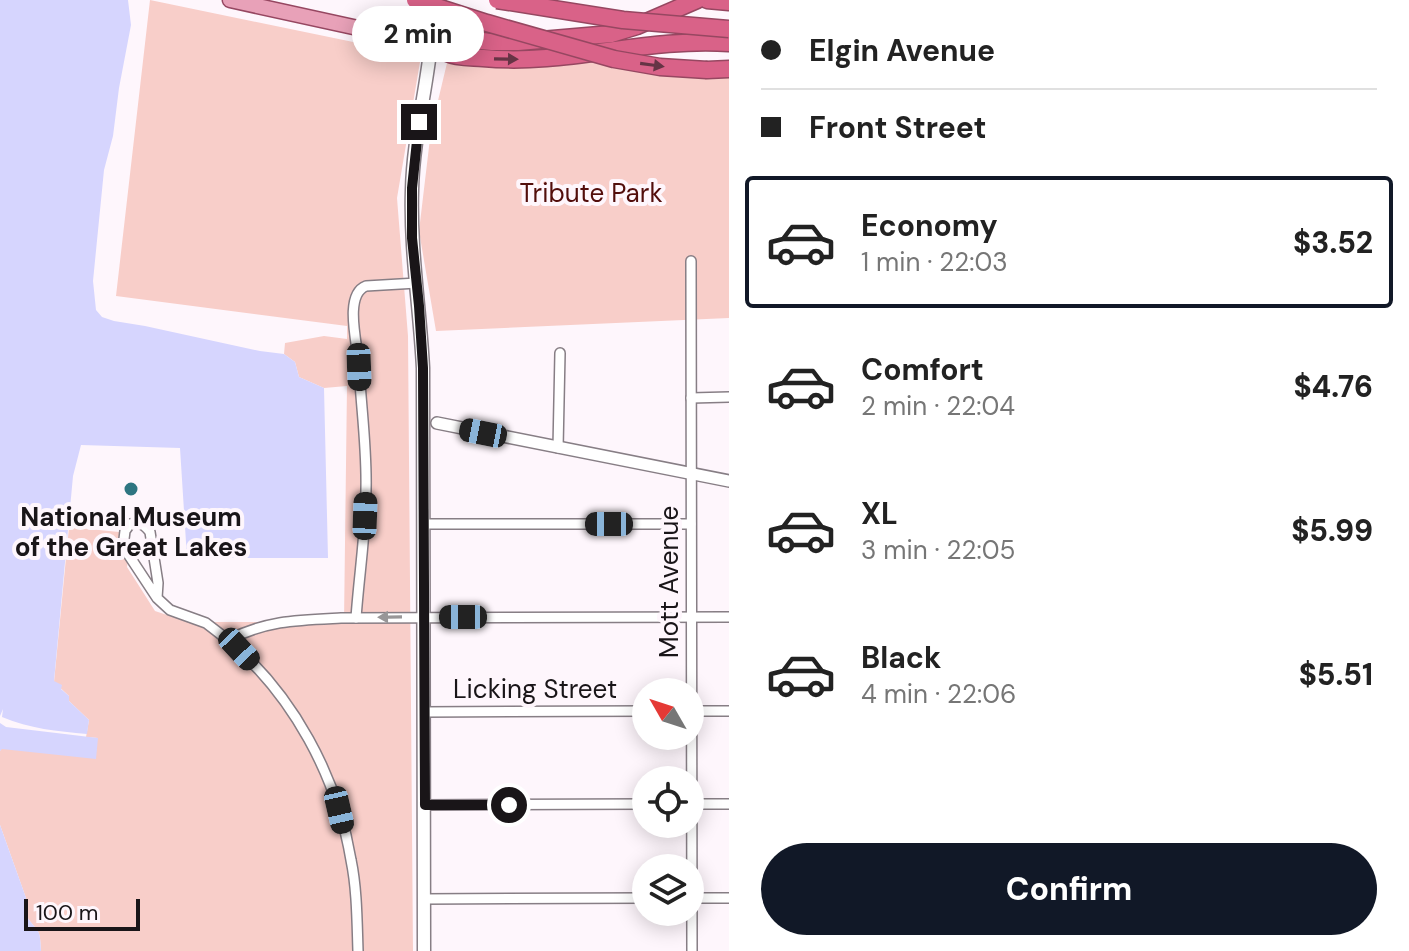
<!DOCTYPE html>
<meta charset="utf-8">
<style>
body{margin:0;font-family:"DM Sans",sans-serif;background:#f2f2f2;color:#222;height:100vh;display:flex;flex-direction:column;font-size:30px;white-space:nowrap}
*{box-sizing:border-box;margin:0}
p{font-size:26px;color:#767676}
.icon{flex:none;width:44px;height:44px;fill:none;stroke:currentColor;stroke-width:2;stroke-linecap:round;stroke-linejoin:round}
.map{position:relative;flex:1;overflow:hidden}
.panel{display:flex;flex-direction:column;background:#fff;width:680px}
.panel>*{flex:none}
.top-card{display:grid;align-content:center;height:176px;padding:0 32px;background:#fff}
.needle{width:52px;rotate:309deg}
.tools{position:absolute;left:632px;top:678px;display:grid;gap:16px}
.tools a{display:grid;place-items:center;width:72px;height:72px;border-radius:50%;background:#fff;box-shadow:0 4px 20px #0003;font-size:40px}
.scale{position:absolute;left:24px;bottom:20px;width:116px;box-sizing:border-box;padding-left:8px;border:4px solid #191518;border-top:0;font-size:22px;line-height:28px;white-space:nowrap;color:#191518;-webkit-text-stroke:6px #fef6fc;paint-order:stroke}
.end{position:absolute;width:36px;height:36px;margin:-18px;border:10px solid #191518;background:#fff;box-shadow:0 0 0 4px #fff}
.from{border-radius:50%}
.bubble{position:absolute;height:56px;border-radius:28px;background:#fff;box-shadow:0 4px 20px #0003;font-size:26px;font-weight:800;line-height:56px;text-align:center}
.car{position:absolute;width:24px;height:48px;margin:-24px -12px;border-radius:10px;box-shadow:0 0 6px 2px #0007;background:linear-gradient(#222 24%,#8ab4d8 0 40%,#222 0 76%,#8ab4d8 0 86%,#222 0)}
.top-card b{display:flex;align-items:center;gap:28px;height:76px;font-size:30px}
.top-card b+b{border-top:2px solid #e0e0e0}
.top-card i{width:20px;height:20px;background:#222}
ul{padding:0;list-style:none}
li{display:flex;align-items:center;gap:24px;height:132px;margin:0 16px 12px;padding:0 16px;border:4px solid transparent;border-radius:8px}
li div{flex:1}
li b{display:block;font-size:30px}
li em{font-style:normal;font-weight:800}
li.selected{border-color:#111827}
li>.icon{width:72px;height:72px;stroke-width:1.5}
.primary-button{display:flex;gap:16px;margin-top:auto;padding:16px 32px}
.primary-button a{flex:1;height:92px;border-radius:48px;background:#111827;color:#fff;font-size:32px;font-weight:800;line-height:92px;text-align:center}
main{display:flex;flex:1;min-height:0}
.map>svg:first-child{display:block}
.green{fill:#f8cec9}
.water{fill:#d6d5fe}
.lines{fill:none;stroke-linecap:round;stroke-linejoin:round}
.minor-casing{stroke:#877e85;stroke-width:12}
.tertiary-casing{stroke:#877e85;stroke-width:14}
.secondary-casing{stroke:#877e85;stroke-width:15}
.primary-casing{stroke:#964761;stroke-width:17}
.motorway-casing{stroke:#964761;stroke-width:19}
.minor{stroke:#fff;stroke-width:9}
.tertiary{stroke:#fff;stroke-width:11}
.secondary{stroke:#fff;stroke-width:12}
.primary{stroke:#e8a1b8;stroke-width:14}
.motorway{stroke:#d96288;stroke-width:16}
.motorway-bridge-casing{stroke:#964761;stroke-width:19;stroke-linecap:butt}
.motorway-bridge{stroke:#d96288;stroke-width:16}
.oneway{fill:#663445}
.oneway2{fill:#989697}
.route{stroke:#191518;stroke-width:10}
.poi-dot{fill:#2e7581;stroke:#fef6fc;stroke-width:3}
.labels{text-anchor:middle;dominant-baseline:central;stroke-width:8;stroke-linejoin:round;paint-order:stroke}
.park-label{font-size:26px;fill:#520d0b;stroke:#fef6fc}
.poi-label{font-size:26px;font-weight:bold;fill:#191518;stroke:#fef6fc}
.street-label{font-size:26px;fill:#191518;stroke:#fef6fc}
</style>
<main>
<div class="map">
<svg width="729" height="951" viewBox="0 0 729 951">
<rect width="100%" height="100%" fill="#fef6fc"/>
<g class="green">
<path d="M 150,0 L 421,56 L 397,198 L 408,336 L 413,951 L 41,951 C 40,928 39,934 27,917 L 26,898 L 0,825 L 0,751 L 1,749 L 98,738 L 86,737 L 89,720 L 69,701 L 69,696 L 54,682 L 69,527 L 119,532 L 120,546 L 128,559 L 127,567 L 155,611 L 188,622 L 344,622 L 347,386 L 324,388 L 299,377 L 295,362 L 284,354 L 285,343 L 324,336 L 347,339 L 347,326 L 116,296 Z"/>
<path d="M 598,59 L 729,75 L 729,318 L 436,331 L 419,231 L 431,130 L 447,63 L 552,64 Z"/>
</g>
<g class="water">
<path d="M 0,0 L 128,0 L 131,25 L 119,88 L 113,136 L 104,170 L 93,281 L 96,310 L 102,317 L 114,321 L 145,326 L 260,351 L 284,354 L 295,362 L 299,377 L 324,388 L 328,558 L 187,558 L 180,448 L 81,445 L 73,476 L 54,681 L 62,685 L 61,689 L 69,696 L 69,701 L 89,720 L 87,734 C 57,731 30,729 2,717 L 3,709 L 0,716 Z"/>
<path d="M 0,723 L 6,727 L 98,738 L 96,759 L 2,749 L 0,751 Z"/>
<path d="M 0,825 L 26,898 L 27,917 C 39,934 40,927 41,951 L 0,951 Z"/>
</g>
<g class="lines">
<defs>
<g id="minor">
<path d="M 691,261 L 692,951"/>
<path d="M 691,398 L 729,397"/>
<path d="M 558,448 L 560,353"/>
<path d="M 424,524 L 691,524"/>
<path d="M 157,598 L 158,583 L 150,532 C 144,524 139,522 130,524 L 125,531 L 124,539 L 128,554 L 157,598 L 170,610 L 206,623 L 228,640 C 268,620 298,620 341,618 L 729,617"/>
<path d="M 356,618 C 359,575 366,532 366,489 C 367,448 361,407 359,366 C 358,346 343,295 366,286 L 417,283"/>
<path d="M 228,640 C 293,695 337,776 351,860 C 357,889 357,921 358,951"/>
<path d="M 690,711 L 729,711"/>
<path d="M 424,712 L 646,711"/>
<path d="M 690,804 L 729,804"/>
<path d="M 425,805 L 646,804"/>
<path d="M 690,898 L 729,898"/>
<path d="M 424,899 L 646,898"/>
</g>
<path id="tertiary" d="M 437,423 L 729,481"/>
<path id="secondary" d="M 424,951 L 423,368 C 420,309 410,250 412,190 C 413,141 426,92 431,44"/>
<path id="primary" d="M 230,0 L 431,44 L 438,0"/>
<g id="motorway">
<path d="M 707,0 L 729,2"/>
<path d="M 431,44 C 436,47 441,51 447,53 C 457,58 472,57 483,58 C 566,66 646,37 729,43"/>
<path d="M 431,44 L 451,38 L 492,42 L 518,42 L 611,34 L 637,26 L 697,0"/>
<path d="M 707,70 L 729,69"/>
</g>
</defs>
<use href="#minor" class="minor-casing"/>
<use href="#tertiary" class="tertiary-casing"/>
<use href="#secondary" class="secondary-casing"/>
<use href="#primary" class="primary-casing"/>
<use href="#motorway" class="motorway-casing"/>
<use href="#minor" class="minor"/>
<use href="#tertiary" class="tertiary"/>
<use href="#secondary" class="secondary"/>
<use href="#primary" class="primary"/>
<use href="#motorway" class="motorway"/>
<defs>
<g id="motorway-bridge">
<path d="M 415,0 L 487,23 L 614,59 L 660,67 L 707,70"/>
<path d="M 497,0 L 623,20 L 729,29"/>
</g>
</defs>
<use href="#motorway-bridge" class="motorway-bridge-casing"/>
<use href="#motorway-bridge" class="motorway-bridge"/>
</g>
<defs><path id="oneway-solid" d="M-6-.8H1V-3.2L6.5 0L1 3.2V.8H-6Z" transform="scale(2)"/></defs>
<g class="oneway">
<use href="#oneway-solid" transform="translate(506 59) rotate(1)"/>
<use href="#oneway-solid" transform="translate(652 65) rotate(8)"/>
</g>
<use class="oneway2" href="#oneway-solid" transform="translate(390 617) rotate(179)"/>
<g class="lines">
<path class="route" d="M 419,122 L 412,188 L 412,238 L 419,306 L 423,368 L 425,805 L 509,805"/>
</g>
<circle class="poi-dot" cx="131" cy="489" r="8"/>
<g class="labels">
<g class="park-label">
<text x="591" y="193">Tribute Park</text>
</g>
<g class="poi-label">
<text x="131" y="517">National Museum<tspan x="131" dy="30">of the Great Lakes</tspan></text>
</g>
<g class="street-label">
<text transform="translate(669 582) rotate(-90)">Mott Avenue</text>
<text x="535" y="689">Licking Street</text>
</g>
</g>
</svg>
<div class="tools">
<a><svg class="needle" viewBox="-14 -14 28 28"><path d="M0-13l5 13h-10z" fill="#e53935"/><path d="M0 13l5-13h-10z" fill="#767676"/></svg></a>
<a><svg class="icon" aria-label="locate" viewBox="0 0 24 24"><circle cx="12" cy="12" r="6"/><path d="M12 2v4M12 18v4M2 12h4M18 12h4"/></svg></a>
<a><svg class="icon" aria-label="layers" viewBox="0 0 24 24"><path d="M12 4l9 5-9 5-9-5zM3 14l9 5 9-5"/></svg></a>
</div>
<div class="scale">100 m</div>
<i class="end from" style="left:509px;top:805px"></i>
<i class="end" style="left:419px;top:122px"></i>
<div class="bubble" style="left:352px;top:6px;width:132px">2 min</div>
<i class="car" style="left:359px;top:367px;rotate:178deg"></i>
<i class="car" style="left:483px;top:433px;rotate:281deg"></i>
<i class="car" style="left:365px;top:516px;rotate:2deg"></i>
<i class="car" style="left:609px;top:524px;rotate:270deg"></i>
<i class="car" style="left:463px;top:617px;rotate:270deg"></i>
<i class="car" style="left:239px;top:649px;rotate:137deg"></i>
<i class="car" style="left:339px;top:810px;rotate:167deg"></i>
</div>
<section class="panel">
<div class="top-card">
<b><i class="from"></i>Elgin Avenue</b>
<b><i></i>Front Street</b>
</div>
<ul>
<li class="selected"><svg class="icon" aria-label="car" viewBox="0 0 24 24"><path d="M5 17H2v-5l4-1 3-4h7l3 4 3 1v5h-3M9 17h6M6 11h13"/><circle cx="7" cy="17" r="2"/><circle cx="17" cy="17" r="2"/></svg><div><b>Economy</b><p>1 min · 22:03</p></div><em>$3.52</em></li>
<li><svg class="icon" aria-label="car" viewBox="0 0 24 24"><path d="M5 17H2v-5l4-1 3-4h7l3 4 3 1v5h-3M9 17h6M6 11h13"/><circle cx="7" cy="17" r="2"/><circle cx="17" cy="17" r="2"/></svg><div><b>Comfort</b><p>2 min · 22:04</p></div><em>$4.76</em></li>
<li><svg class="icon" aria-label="car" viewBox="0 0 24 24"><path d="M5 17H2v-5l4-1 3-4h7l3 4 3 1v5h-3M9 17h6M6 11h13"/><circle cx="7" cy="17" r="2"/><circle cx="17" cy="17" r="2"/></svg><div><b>XL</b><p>3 min · 22:05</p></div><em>$5.99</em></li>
<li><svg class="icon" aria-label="car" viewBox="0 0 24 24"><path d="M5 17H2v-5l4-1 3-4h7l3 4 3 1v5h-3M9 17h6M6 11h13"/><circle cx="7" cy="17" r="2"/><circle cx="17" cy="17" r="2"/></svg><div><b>Black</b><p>4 min · 22:06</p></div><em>$5.51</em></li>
</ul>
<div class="primary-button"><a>Confirm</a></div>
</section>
</main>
